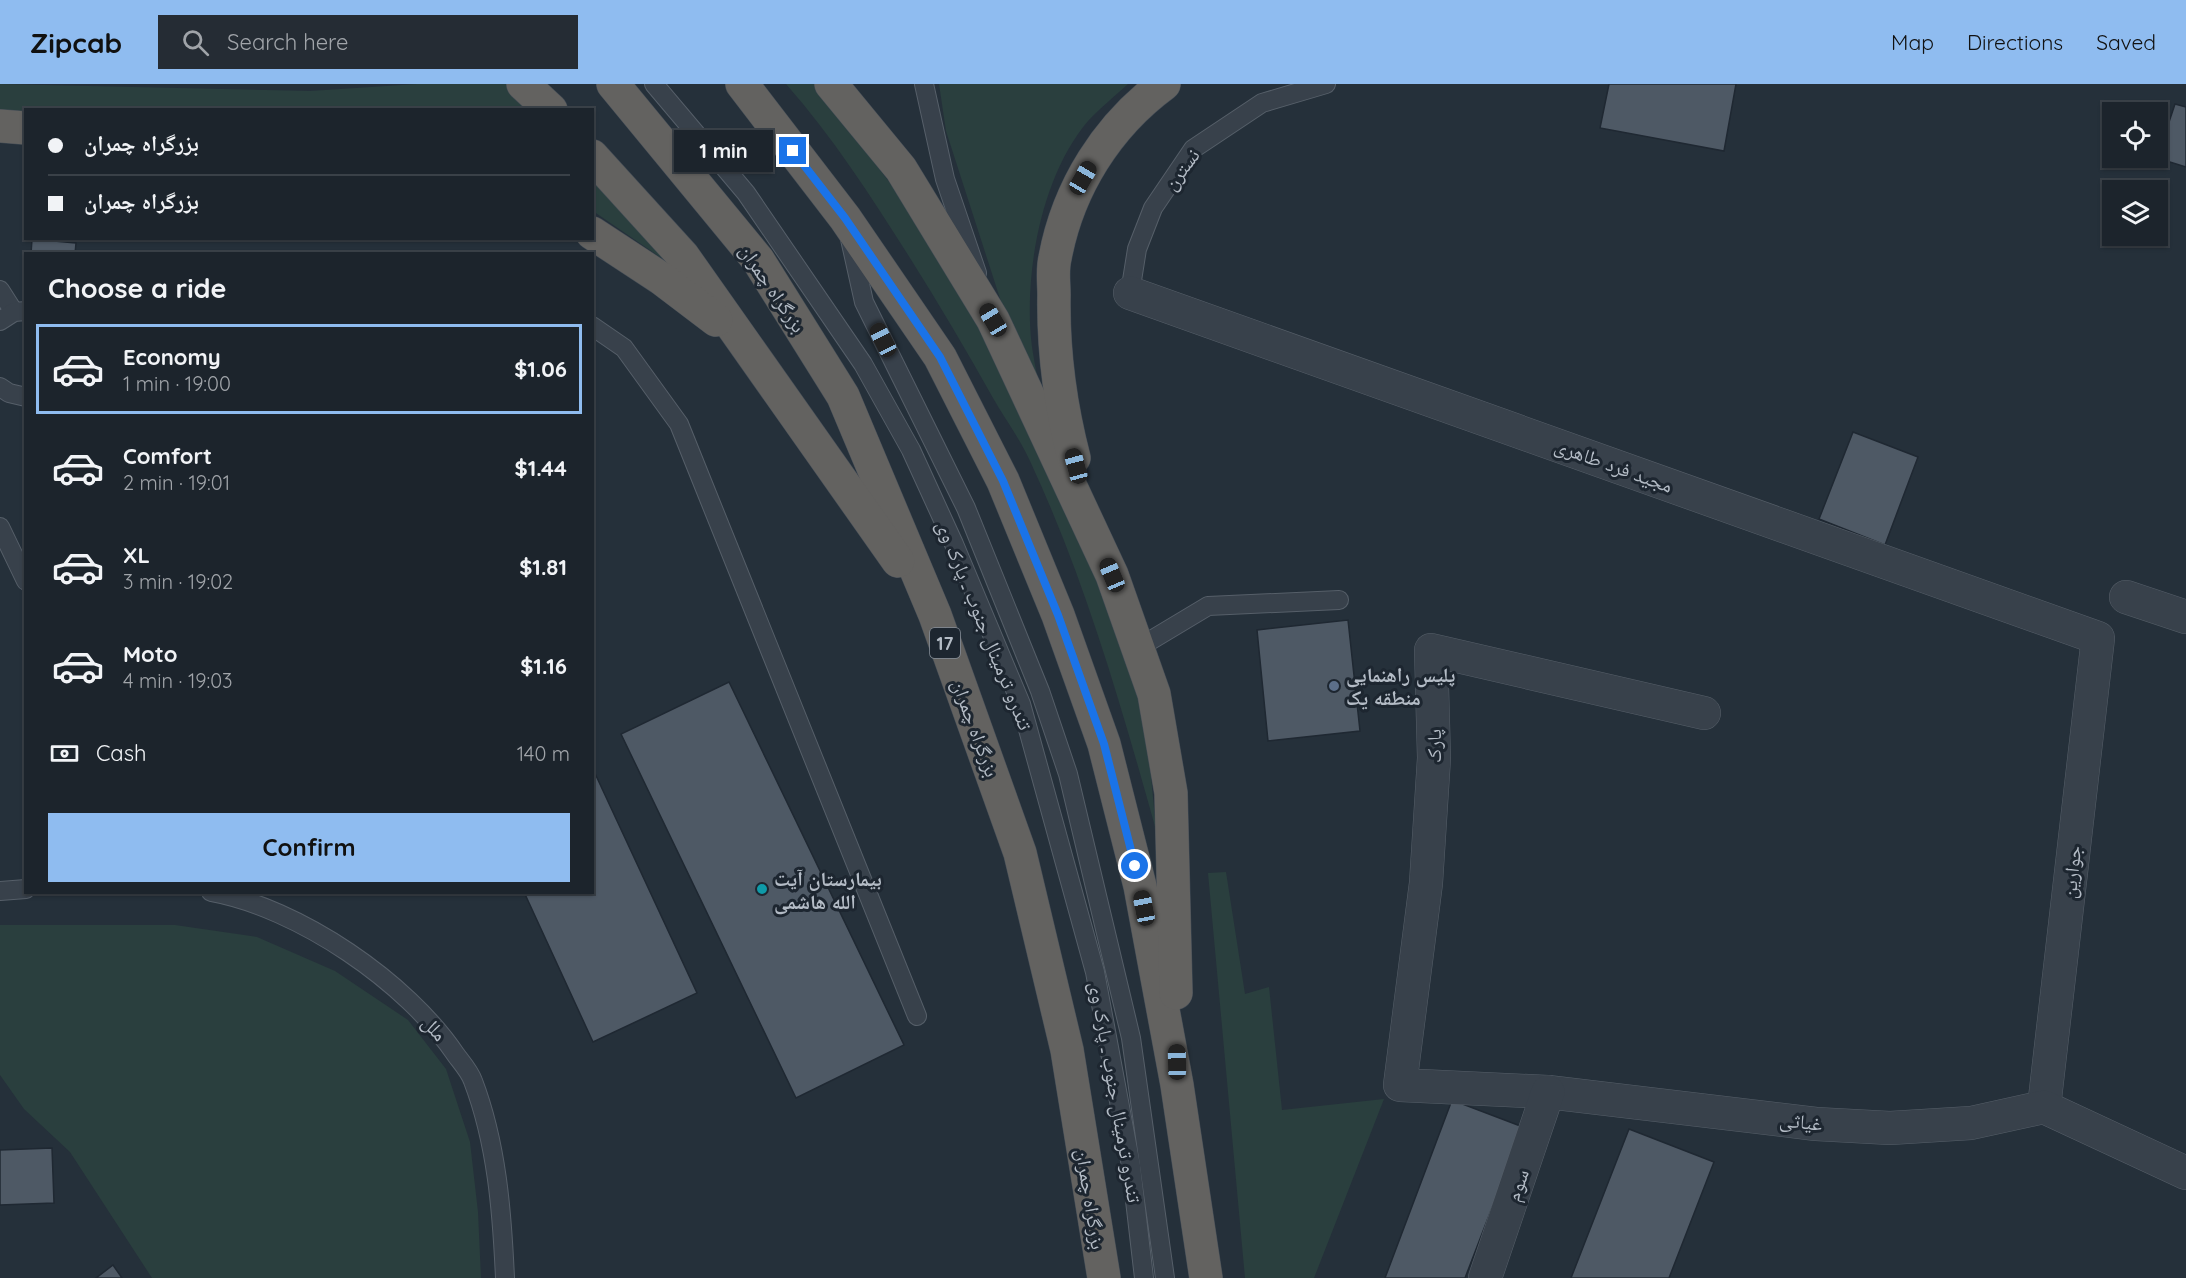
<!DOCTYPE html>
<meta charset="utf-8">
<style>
body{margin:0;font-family:Quicksand,"Noto Naskh Arabic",sans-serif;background:#252c34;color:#f1f3f6;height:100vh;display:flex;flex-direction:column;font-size:22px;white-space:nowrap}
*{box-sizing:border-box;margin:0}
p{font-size:20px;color:#a0a4a9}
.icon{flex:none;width:33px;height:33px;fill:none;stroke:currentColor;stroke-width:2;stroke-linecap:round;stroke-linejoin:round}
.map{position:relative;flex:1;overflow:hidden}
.panel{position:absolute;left:24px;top:168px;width:570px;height:642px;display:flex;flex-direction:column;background:#1c242c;border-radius:0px;box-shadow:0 2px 4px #0004,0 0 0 2px #3a4148}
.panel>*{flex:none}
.hud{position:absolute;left:24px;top:24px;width:570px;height:132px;border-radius:0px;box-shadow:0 2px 4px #0004,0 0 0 2px #3a4148;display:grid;align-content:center;height:132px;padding:0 24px;background:#1c242c}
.tools{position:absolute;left:2102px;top:18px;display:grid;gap:12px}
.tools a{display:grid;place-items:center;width:66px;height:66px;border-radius:0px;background:#1c242c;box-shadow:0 2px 4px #0004,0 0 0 2px #3a4148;font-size:30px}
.end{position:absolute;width:27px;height:27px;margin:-14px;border:8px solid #1a73e8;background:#fff;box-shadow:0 0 0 3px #fff}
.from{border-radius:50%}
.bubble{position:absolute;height:42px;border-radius:0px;background:#1c242c;box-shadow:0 2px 4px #0004,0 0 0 2px #3a4148;font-size:20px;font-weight:700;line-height:42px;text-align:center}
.car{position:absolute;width:18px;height:36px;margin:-18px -9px;border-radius:8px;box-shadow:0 0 4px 2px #0007;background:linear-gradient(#222 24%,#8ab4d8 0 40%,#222 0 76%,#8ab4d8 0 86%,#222 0)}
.hud b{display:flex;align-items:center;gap:21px;height:57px;font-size:22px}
.hud b+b{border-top:2px solid #3a4148}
.hud i{width:15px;height:15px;background:#f1f3f6}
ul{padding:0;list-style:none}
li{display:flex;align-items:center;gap:18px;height:90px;margin:0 12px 9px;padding:0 12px;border:3px solid transparent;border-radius:0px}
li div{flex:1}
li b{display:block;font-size:22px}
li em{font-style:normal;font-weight:700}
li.selected{border-color:#8fbcf0}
li>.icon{width:54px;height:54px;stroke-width:1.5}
h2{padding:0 24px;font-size:27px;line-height:72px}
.pay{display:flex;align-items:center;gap:15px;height:66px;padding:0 24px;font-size:22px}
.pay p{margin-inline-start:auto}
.primary-button{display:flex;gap:12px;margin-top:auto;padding:12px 24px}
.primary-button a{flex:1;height:69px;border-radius:0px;background:#8fbcf0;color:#111;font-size:24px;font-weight:700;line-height:69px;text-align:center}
header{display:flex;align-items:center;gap:36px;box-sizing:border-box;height:84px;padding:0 30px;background:#8fbcf0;color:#111}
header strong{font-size:28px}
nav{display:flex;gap:33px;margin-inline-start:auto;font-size:21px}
.search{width:420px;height:54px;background:#252c34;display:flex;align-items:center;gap:15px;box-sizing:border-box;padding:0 21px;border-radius:0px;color:#a0a4a9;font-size:22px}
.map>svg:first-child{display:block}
.green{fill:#2a3f3e}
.building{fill:#4e5965;stroke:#1f2832;stroke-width:1.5}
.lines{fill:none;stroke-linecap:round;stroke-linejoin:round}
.service-casing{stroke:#565f69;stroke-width:20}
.minor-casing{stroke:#565f69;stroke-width:34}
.trunk-casing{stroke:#434c56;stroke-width:34}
.service{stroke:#38414b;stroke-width:18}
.minor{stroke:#38414b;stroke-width:33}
.trunk{stroke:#636260;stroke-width:33}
.route{stroke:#1a73e8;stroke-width:8}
.service-dot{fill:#5c6f8a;stroke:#1d2630;stroke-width:2}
.culture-dot{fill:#0f9aa8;stroke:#1d2630;stroke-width:2}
.labels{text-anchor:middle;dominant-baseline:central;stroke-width:6;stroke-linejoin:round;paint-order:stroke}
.shield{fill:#1d2630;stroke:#878f99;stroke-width:1.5}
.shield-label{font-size:18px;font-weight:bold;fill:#b4bcc6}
.street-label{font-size:20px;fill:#b4bcc6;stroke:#1d2630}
.poi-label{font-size:20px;font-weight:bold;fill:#b4bcc6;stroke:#1d2630;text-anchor:start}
</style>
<header>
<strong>Zipcab</strong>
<div class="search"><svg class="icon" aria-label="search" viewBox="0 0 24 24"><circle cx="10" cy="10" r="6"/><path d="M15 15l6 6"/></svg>Search here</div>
<nav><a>Map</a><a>Directions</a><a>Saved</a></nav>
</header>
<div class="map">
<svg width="2186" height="1194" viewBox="0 0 2186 1194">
<rect width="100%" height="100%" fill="#25303a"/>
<g class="green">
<path d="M 0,0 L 310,7 L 417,0 L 511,0 L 533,25 L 26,26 L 25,33 L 0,31 Z"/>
<path d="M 786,0 L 815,0 L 902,115 L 975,227 L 1062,398 L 1144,615 L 1156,746 C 1121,621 1085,495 1030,377 C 1020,355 1005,335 993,314 C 966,266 939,220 910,174 C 872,114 833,53 786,0 Z"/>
<path d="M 939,0 L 1128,0 C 1115,12 1100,24 1088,37 C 1041,92 1023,192 1032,263 C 1035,284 1040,305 1044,326 L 1005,230 L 946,47 Z"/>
<path d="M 593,92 L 673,182 L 593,127 Z"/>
<path d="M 1226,788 L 1245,910 L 1269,903 L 1282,1026 L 1384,1015 L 1314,1194 L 1245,1194 L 1208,789 Z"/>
<path d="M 0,841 L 175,841 L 257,853 L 335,887 L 408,936 L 446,985 L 470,1058 L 478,1128 L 481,1194 L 152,1194 L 70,1068 L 24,1025 L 0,991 Z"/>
</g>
<g class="building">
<path d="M 1609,0 L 1736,0 L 1724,67 L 1600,44 Z"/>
<path d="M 2175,20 L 2186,23 L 2186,83 L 2157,74 Z"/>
<path d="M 32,155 L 76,159 L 75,170 L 31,170 Z"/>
<path d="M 1853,348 L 1918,373 L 1885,461 L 1819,435 Z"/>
<path d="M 1348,536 L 1360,647 L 1268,657 L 1257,546 Z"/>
<path d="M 729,598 L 904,961 L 796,1014 L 621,650 Z"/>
<path d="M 592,683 L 697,909 L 593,958 L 524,808 L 592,808 Z"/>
<path d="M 1452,1016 L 1523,1043 L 1465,1194 L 1385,1194 Z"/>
<path d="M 1629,1045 L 1714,1078 L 1669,1194 L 1571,1194 Z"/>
<path d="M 52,1064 L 54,1119 L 0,1121 L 0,1066 Z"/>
<path d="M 113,1181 L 122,1194 L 96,1194 Z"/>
</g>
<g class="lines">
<defs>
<g id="service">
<path d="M 654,0 L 746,109 L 863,280 L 911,366 L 954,460 L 1021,620 L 1095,888 L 1131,1082 L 1144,1194"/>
<path d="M 924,0 L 945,95 L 977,189"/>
<path d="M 850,155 L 864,218 L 966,424 L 1040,607 L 1068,690 L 1131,954 L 1165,1194"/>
<path d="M 0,206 L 14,228"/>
<path d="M 1130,209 L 1137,165 L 1153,124 L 1193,65 L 1262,19 L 1326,0"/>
<path d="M 0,237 L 14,228 L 26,227"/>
<path d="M 592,242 L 624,264 L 679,340 L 917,932"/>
<path d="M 0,303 L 9,309 L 26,313"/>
<path d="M 0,443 L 26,497"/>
<path d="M 1138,564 L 1208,522 L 1339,516"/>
<path d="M 0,807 L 26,805"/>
<path d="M 211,808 C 299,824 407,898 456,971 C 462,979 470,988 473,997 C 497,1060 502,1128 505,1194"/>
</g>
<g id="minor">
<path d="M 1130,209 L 2098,554 L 2044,1023"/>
<path d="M 2126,513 L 2186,533"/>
<path d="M 1704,629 L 1431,566 L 1434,674 L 1426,799 L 1400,1001 L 1548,1008 L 1816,1040 L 1890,1044 L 1971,1039 L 2044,1023 L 2186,1089"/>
<path d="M 1485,1194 L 1548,1008"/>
</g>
<g id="trunk">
<path d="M 523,0 L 551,26"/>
<path d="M 613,0 L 758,176 L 843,312 L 935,531 L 1020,769 L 1067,966 L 1104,1194"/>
<path d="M 742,0 L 845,134 L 940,273 L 1003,397 L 1058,531 L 1104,660 L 1140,802 L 1177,1001 L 1206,1194"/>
<path d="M 831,0 L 901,85 L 993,236 L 1112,491 L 1154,610 L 1171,709 L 1176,909"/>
<path d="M 0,42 L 26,44"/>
<path d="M 592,72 L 683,172 L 898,477"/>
<path d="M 592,149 L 662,195 L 716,236"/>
<path d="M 1074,374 C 1060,320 1053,266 1054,211 C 1054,199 1052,186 1055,174 C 1068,104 1107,42 1164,0"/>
</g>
</defs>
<use href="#service" class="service-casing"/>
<use href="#minor" class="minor-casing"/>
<use href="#trunk" class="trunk-casing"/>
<use href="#service" class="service"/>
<use href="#minor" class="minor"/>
<use href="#trunk" class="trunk"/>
</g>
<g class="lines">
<path class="route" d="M 793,67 L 845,134 L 940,273 L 1003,397 L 1058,531 L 1104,660 L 1135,782"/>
</g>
<circle class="service-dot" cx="1334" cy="602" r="6"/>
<circle class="culture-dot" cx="762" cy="805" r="6"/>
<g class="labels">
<rect class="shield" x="930" y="544" width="30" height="30" rx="4.5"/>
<g class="shield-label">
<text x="945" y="559">17</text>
</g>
<g class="street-label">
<text transform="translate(1181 85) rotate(-53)">نسترن</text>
<text transform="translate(773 204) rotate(56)">بزرگراه چمران</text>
<text transform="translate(1614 381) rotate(20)">مجید فرد طاهری</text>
<text transform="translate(985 541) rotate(68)">تندرو ترمینال جنوب ـ پارک وی</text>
<text transform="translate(976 644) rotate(70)">بزرگراه چمران</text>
<text transform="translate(1433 662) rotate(-90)">پارک</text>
<text transform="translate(2071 788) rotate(-84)">جوارین</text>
<text transform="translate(435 944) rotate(49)">ملل</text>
<text transform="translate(1116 1008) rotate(80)">تندرو ترمینال جنوب ـ پارک وی</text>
<text transform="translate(1801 1037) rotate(6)">غیاثی</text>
<text transform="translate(1517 1101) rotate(-71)">سوم</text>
<text transform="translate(1091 1115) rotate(81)">بزرگراه چمران</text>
</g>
<g class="poi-label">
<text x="1346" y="590">پلیس راهنمایی<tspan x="1346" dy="23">منطقه یک</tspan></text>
<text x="774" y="794">بیمارستان آیت<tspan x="774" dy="23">الله هاشمی</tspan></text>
</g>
</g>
</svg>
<div class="tools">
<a><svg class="icon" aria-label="locate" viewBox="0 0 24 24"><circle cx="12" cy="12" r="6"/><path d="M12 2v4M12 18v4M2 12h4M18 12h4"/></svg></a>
<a><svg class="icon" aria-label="layers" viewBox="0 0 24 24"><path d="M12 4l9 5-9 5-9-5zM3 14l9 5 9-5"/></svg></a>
</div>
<i class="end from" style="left:1135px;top:782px"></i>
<i class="end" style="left:793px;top:67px"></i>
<div class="bubble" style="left:674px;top:46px;width:99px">1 min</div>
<i class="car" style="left:1083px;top:94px;rotate:30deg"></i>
<i class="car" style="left:993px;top:236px;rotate:329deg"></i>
<i class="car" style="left:883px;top:256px;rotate:333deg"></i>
<i class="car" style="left:1076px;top:382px;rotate:345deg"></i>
<i class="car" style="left:1112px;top:491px;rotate:337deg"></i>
<i class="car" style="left:1144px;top:824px;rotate:349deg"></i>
<i class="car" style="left:1177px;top:978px;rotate:359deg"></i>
<div class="hud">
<b><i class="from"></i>بزرگراه چمران</b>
<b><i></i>بزرگراه چمران</b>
</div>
<section class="panel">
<h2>Choose a ride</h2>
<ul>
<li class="selected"><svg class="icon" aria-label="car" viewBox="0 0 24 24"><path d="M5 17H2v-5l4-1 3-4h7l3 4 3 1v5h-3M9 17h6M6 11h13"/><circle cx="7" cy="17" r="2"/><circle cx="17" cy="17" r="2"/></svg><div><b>Economy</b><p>1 min · 19:00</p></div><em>$1.06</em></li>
<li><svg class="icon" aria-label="car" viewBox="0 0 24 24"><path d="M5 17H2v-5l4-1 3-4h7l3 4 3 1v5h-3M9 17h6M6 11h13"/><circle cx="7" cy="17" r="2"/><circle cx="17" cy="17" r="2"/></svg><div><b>Comfort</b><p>2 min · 19:01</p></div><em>$1.44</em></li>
<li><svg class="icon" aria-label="car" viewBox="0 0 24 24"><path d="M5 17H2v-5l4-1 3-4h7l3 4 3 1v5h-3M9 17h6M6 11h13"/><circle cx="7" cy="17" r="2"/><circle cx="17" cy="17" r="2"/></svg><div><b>XL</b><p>3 min · 19:02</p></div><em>$1.81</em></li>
<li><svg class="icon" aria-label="car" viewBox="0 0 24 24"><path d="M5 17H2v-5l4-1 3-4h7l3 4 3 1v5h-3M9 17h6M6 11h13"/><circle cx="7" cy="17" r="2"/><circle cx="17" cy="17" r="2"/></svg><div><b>Moto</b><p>4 min · 19:03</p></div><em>$1.16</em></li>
</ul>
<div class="pay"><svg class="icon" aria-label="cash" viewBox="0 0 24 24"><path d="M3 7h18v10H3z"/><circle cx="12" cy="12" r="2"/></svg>Cash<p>140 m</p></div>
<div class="primary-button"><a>Confirm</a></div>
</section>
</div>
